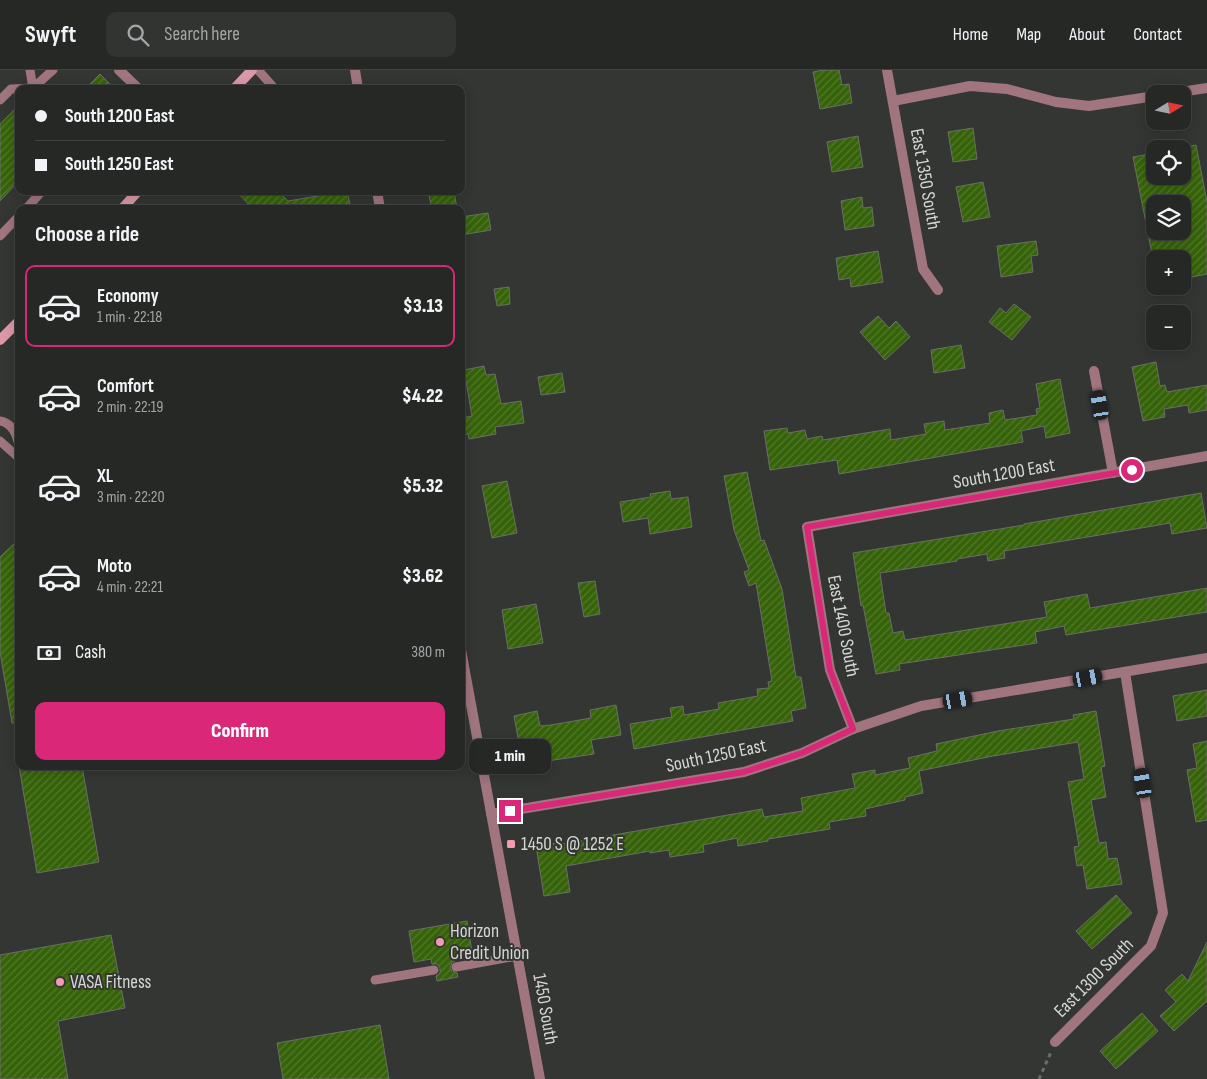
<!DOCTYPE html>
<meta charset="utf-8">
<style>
body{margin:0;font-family:"Sofia Sans Condensed",sans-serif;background:#323432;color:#f1f3f6;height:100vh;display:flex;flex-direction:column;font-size:19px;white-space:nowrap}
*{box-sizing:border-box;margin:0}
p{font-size:16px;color:#a4a6a7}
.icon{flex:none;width:28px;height:28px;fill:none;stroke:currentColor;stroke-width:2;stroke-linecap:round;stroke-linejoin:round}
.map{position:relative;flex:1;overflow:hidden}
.sheet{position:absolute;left:15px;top:135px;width:450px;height:565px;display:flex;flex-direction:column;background:#262826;border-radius:10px;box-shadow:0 2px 12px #0003,0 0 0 1px #424443}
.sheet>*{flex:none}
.top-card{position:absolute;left:15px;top:15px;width:450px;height:110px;border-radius:10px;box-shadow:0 2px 12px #0003,0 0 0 1px #424443;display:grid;align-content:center;height:110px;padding:0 20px;background:#262826}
.needle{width:32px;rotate:80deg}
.buttons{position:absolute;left:1146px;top:15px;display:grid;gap:10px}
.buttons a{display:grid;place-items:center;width:45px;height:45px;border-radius:10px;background:#262826;box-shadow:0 2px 12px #0003,0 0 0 1px #424443;font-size:25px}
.end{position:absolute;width:22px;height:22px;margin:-11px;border:6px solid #db2777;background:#fff;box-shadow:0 0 0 2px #fff}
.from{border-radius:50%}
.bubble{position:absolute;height:35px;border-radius:10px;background:#262826;box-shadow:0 2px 12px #0003,0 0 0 1px #424443;font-size:16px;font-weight:800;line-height:35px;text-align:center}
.car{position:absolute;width:15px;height:30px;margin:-15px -8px;border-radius:6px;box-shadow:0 0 4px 1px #0007;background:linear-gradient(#222 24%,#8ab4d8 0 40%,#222 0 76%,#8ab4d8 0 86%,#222 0)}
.top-card b{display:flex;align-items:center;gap:18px;height:48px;font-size:19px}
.top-card b+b{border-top:1px solid #424443}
.top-card i{width:12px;height:12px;background:#f1f3f6}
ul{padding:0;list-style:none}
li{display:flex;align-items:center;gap:15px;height:82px;margin:0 10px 8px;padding:0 10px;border:2px solid transparent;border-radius:10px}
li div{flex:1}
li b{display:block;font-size:19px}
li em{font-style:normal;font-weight:800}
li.on{border-color:#db2777}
li>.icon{width:45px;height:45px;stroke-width:1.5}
h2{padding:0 20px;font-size:22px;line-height:60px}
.pay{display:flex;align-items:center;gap:12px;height:55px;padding:0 20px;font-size:19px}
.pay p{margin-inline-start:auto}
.cta{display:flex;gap:10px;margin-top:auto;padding:10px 20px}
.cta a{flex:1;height:58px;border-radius:10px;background:#db2777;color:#fff;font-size:20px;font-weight:800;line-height:58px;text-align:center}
header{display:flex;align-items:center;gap:30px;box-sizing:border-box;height:70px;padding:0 25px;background:#262826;border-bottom:1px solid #424443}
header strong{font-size:24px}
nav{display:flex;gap:28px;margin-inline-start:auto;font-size:18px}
.search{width:350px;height:45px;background:#323432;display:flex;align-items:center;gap:12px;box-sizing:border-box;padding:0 18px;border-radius:10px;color:#a4a6a7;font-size:19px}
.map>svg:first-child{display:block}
.building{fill:url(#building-hatch);stroke:#6b6e69;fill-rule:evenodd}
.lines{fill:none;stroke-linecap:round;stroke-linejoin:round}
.path{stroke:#6c6e6b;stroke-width:3;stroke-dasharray:4 4;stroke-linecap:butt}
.service{stroke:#a0757e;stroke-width:9}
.minor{stroke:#a0757e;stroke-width:10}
.tertiary{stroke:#a0757e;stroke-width:10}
.secondary{stroke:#dc98a6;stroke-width:10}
.route{stroke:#db2777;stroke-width:6}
.poi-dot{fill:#f29aae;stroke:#333632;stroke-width:2}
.labels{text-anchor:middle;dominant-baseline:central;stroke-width:4;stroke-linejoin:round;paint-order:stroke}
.street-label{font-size:19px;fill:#d6d7d5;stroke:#333632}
.poi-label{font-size:19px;fill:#d6d7d5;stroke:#333632;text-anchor:start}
</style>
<header>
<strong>Swyft</strong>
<div class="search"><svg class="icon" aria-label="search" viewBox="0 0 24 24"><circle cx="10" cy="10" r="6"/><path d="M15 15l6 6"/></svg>Search here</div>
<nav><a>Home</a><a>Map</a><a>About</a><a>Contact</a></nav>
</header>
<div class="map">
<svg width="1207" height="1009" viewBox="0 0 1207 1009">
<defs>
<pattern id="building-hatch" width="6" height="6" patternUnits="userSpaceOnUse" patternTransform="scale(1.25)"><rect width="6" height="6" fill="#366309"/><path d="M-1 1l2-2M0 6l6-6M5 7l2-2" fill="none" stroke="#52792c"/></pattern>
</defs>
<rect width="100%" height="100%" fill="#333632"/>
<g class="building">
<path d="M 824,0 L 839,0 L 842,15 L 849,14 L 852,33 L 820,39 L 813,2 Z"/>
<path d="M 100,4 L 115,19 L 85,19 Z"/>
<path d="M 19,35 L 19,111 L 0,131 L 0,54 Z"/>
<path d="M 973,58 L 977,89 L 953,92 L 948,62 Z"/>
<path d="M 858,66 L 863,97 L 832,102 L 827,72 Z"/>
<path d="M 1196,75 L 1207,132 L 1207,204 L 1182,209 L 1182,189 L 1153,189 L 1133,87 L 1155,83 L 1155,106 L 1182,106 L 1182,78 ZM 1155,134 L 1182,134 L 1182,161 L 1155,161 Z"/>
<path d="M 983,112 L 990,147 L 963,152 L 956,117 Z"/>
<path d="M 236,121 L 278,121 L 288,131 L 347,121 L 351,139 L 253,139 Z"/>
<path d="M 428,121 L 454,121 L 457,139 L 432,139 Z"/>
<path d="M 862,127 L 863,138 L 872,137 L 874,156 L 845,160 L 841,131 Z"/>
<path d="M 488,143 L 491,160 L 461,165 L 461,147 Z"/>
<path d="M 1036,171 L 1038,185 L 1031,186 L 1033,202 L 1001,207 L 997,176 Z"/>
<path d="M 878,181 L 883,212 L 851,217 L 850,208 L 839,210 L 836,188 Z"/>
<path d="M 509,217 L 510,234 L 497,236 L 494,219 Z"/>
<path d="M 1014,234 L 1031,247 L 1012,270 L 989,252 L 1000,238 L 1006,243 Z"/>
<path d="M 878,246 L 889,258 L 896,251 L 910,267 L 885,290 L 860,262 Z"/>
<path d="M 961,275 L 965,298 L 934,303 L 931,280 Z"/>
<path d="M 1156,292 L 1160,316 L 1165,315 L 1167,322 L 1207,315 L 1207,340 L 1189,343 L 1188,335 L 1164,339 L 1165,347 L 1143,351 L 1132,297 Z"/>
<path d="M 484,296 L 486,305 L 495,304 L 501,334 L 521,331 L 524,353 L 495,357 L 496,364 L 469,369 L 468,364 L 461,365 L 461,348 L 472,346 L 464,300 Z"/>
<path d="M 562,303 L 565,322 L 541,325 L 538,307 Z"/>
<path d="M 1060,309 L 1070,363 L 1046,368 L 1044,356 L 1021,361 L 1023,372 L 839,404 L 837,390 L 770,400 L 764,361 L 787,358 L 788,363 L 805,360 L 807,369 L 822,366 L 823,370 L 890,359 L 891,370 L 926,364 L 924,354 L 944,351 L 945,360 L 990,353 L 989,343 L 1003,340 L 1005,350 L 1037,345 L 1036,339 L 1040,338 L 1036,314 Z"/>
<path d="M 747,402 L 761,471 L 764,470 L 782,519 L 796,607 L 801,607 L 806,638 L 791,641 L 793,651 L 634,679 L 630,654 L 672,647 L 670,638 L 683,636 L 684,645 L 719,639 L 718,633 L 758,626 L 757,619 L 769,618 L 768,612 L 772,611 L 756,513 L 749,516 L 744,502 L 749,500 L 734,460 L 724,406 Z"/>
<path d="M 507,411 L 517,463 L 492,468 L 482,416 Z"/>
<path d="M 670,421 L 671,429 L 688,427 L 692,457 L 650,464 L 648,448 L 623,452 L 620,432 L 651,427 L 650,424 Z"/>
<path d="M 1201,423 L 1207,458 L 1172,464 L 1170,453 L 1153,456 L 1004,481 L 1005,488 L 988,491 L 987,484 L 957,489 L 957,491 L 880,503 L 886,543 L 889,543 L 893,563 L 903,561 L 905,570 L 1047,547 L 1044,532 L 1087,524 L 1090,538 L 1207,518 L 1207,542 L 1066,565 L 1064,556 L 1035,562 L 1037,573 L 899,594 L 900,600 L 876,604 L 863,535 L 861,536 L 853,483 L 1024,455 L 1024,454 Z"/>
<path d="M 19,469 L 19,653 L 12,653 L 0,582 L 0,487 Z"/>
<path d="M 595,511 L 600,544 L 584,547 L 578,513 Z"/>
<path d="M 536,534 L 543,573 L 508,579 L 502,540 Z"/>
<path d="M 1207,620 L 1207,646 L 1177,651 L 1173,626 Z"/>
<path d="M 616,635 L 621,665 L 591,670 L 594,684 L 547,691 L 547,696 L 524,700 L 514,646 L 537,641 L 540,656 L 551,655 L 591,648 L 590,640 Z"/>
<path d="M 1096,641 L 1105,696 L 1101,697 L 1106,727 L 1091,730 L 1099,773 L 1106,772 L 1108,789 L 1117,788 L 1122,814 L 1087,819 L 1083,795 L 1077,796 L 1074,777 L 1079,776 L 1068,712 L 1084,709 L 1078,672 L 993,686 L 919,701 L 923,723 L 905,727 L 905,730 L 865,739 L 866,746 L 829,752 L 830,759 L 768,769 L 768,771 L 738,776 L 737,768 L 703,775 L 704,782 L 670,787 L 669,780 L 650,783 L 650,781 L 566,796 L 570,822 L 544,826 L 536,776 L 562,772 L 562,774 L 762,739 L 764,747 L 803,741 L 801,728 L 855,718 L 852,704 L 875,700 L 875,705 L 910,698 L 908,688 L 937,681 L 936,674 L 998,661 L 1074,649 L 1073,645 Z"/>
<path d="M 1207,671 L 1207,750 L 1196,752 L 1187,700 L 1197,698 L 1193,674 Z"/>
<path d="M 19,696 L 82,696 L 99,792 L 37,803 Z"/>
<path d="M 1116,825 L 1132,843 L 1092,879 L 1076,861 Z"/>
<path d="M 467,851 L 472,882 L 454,885 L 455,891 L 452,893 L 450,898 L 452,901 L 457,903 L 458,907 L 437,911 L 436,906 L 440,903 L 440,898 L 437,894 L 432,894 L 431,889 L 414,892 L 409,861 Z"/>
<path d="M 111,865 L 125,938 L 58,951 L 68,1009 L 0,1009 L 0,885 Z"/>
<path d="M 1207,872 L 1207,931 L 1174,961 L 1160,946 L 1176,932 L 1165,920 L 1182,904 L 1188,911 Z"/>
<path d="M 1142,943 L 1158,961 L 1116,999 L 1100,981 Z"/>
<path d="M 380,955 L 389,1009 L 283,1009 L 277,973 Z"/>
</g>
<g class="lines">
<path class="path" d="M 1039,1009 L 1051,982"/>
<g class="service">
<path d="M 30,0 L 33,19"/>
<path d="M 258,0 L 275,19"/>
<path d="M 0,30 L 11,19 L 33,18 L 53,0"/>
<path d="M 26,139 L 42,121"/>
<path d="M 0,166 L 19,146"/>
<path d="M 0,351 C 12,353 17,365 19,376"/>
<path d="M 0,371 L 19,388"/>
<path d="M 456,897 L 517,886"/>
<path d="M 375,910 L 434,900"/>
</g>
<g class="minor">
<path d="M 119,0 L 139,19"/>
<path d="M 887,0 L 923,199 L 938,220"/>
<path d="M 1168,24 L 1207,18"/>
<path d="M 893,31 L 970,16 L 1007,19 L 1056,32 L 1089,36 L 1155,26"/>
<path d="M 1094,301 L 1113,403"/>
<path d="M 853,659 L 830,600 L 807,457 L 1207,386"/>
<path d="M 491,744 L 744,702 L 802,683 L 853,659 L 921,636 L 1207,588"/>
<path d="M 1055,972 L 1151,876 L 1163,843 L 1125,602"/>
</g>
<g class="tertiary">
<path d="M 355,0 L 358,19"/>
<path d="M 377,121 L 380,139"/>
<path d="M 461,580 L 540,1009"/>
</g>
<g class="secondary">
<path d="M 234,19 L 252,0"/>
<path d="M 122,139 L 138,121"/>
<path d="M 0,270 L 19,251"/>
</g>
</g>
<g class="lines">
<path class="route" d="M 510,741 L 744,702 L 802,683 L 853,659 L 830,600 L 807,457 L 1132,400"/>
</g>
<g class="poi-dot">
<rect x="506" y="769" width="10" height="10" rx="2.5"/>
<circle cx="440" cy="872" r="5"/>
<circle cx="60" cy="912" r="5"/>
</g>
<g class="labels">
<g class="street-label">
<text transform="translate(925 109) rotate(80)">East 1350 South</text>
<text transform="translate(1004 404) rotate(-10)">South 1200 East</text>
<text transform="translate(843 556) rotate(79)">East 1400 South</text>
<text transform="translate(716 686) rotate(-12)">South 1250 East</text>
<text transform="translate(1094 908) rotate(-45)">East 1300 South</text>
<text transform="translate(545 939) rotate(80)">1450 South</text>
</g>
<g class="poi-label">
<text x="521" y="774">1450 S @ 1252 E</text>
<text x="450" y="861">Horizon<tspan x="450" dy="22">Credit Union</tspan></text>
<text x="70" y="912">VASA Fitness</text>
</g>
</g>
</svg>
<div class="buttons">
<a><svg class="needle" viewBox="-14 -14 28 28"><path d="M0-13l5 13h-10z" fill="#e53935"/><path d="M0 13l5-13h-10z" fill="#a4a6a7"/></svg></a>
<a><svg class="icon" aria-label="locate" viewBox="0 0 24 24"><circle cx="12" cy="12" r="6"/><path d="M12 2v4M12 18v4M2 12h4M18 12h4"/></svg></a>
<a><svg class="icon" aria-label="layers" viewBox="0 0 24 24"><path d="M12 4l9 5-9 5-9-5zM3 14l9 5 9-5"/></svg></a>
<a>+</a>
<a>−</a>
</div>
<i class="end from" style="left:1132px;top:400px"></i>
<i class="end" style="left:510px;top:741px"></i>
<div class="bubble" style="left:469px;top:669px;width:82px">1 min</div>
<i class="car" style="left:1100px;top:335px;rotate:350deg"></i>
<i class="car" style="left:1088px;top:608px;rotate:80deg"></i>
<i class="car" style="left:958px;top:630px;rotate:80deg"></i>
<i class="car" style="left:1143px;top:713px;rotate:351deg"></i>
<div class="top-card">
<b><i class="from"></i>South 1200 East</b>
<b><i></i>South 1250 East</b>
</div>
<section class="sheet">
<h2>Choose a ride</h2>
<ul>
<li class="on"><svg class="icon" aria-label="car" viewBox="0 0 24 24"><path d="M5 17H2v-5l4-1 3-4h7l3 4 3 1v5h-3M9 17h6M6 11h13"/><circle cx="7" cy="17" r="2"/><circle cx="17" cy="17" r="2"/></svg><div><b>Economy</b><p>1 min · 22:18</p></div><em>$3.13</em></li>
<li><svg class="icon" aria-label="car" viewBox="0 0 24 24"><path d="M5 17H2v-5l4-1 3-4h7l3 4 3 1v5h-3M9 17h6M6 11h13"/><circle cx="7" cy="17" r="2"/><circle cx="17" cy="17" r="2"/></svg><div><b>Comfort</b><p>2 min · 22:19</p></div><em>$4.22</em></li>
<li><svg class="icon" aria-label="car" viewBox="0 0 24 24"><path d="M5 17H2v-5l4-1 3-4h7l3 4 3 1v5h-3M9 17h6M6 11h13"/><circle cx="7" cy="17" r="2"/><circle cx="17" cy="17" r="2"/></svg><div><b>XL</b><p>3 min · 22:20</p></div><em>$5.32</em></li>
<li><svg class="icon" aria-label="car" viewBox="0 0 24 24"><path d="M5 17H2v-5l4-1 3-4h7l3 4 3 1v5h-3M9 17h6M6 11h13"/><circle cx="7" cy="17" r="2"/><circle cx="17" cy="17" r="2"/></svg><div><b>Moto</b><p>4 min · 22:21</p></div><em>$3.62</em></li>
</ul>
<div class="pay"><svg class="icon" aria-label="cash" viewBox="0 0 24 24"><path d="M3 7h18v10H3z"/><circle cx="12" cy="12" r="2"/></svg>Cash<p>380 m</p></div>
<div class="cta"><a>Confirm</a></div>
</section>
</div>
